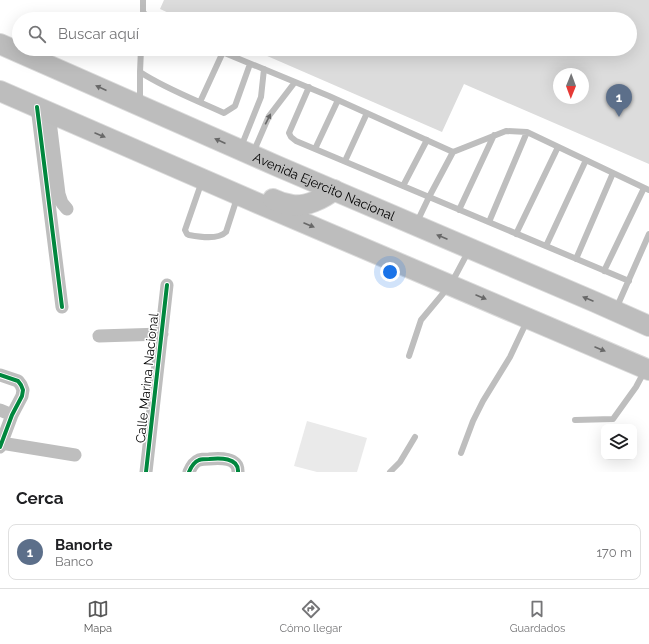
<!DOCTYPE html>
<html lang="es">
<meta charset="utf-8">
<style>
body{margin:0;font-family:Raleway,sans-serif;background:#f6f6f6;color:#202124}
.controls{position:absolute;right:12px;bottom:12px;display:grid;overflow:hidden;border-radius:8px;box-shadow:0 4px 16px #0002}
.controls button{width:36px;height:36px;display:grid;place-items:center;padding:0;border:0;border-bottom:1px solid #e0e0e0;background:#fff;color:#202124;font:20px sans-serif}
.compass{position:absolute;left:553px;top:68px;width:36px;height:36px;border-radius:50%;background:#fff;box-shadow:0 4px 16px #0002;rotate:181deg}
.you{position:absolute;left:390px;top:272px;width:14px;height:14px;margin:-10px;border:3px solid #fff;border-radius:50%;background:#1a73e8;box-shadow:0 0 0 6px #1a73e833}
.badge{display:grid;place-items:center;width:26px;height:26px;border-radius:50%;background:#595959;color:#fff;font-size:13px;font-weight:700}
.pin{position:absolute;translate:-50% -33px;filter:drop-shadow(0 1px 2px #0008)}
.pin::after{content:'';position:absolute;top:21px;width:14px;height:12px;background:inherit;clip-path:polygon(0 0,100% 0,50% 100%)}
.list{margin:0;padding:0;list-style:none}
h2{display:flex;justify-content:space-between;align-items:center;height:52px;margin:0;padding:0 16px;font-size:17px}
h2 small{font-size:13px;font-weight:400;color:#757577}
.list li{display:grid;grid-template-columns:26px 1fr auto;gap:12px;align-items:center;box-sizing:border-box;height:56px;margin:0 8px 8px;padding:0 8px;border:1px solid #e0e0e0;border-radius:8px}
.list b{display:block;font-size:15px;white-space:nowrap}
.list p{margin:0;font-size:13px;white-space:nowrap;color:#757577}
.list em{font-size:13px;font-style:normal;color:#757577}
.icon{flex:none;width:22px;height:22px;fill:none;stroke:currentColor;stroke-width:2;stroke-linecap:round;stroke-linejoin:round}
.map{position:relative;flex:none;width:649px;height:472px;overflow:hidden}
.search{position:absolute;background:#fff;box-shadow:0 4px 16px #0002;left:12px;right:12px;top:12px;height:44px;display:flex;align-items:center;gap:10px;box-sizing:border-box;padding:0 14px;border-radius:22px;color:#757577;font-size:15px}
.sheet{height:116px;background:#fff}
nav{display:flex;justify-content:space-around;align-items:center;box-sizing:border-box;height:56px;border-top:1px solid #e0e0e0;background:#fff;font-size:11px;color:#757577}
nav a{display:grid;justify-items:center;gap:2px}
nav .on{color:#595959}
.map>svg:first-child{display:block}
</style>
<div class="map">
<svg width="649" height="472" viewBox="0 0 649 472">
<rect width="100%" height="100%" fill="#fff"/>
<path fill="#eaeaea" d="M307,421l60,17 -10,34h-40l-23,-6z"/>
<path fill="#dcdcdc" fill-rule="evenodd" d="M164,0h485v164l-185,-80 -22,48 -191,-83h379v-30h-448l-22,-10zM559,74h24v24h-24z"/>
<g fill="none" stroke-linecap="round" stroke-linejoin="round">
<defs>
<g id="primary">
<path id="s1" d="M0,44l277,122 318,136 54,24"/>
<path d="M0,91l255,111 394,168"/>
<path d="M273,199c6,3 12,5 19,6 14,2 31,-6 42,-15"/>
</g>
</defs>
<use href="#primary" stroke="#dbdbdb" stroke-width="22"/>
<path stroke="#bebebe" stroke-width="6" d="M143,0v12l6,7
M141,49l-1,23c26,17 56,28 84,41l11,-7 15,-42
M215,49l114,47 124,56 53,-21 21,1 122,58
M309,87l-20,46 2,4 5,4 333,140
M200,102l23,-50
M140,103v-31
M241,147l20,-50 3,-28
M315,149l23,-49
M253,153l16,-37 26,-34
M345,161l22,-48
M202,181l-17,49 2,4 2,1c11,2 29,5 37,-3l11,-34
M403,186l24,-46
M459,210l35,-75
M417,222l12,-25 24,-45
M489,222l38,-90
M516,234l42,-87
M546,246l40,-86
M576,259l37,-86
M604,271l40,-83
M616,309l33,-75
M409,356l12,-36 30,-36 17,-32
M575,420l38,-1 23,-32 8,-15
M461,453l12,-32 10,-20 27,-44 17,-36
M390,472l10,-10 15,-25"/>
<path stroke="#bebebe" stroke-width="13" d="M37,107l25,200
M49,113l10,81 3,9 5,6
M99,336l63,-2
M0,375l18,6 3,4 2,5 -1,6 -10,19 -12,32
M0,410l12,5
M1,443l74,12
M146,472l21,-187
M189,472c2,-5 5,-10 10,-12 3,-1 7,-1 10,-1 10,-1 30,-2 29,13"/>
<use href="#primary" stroke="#bdbdbd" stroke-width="20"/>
<defs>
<path id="cycleway" d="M37,107l25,200
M0,375l18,6 3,4 2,5 -1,6 -10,19 -12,32
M146,472l21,-187
M189,472c2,-5 5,-10 10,-12 3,-1 7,-1 10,-1 10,-1 30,-2 29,13"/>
</defs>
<use href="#cycleway" stroke="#fff" stroke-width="6"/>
<use href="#cycleway" stroke="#00873e" stroke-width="4"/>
</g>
<defs><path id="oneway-solid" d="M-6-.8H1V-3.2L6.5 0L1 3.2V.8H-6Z"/></defs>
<g fill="#686868">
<use href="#oneway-solid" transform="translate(101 88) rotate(-156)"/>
<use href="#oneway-solid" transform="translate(268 119) rotate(-63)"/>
<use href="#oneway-solid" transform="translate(100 135) rotate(23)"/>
<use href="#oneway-solid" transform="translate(220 141) rotate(-156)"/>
<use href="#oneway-solid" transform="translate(309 225) rotate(23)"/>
<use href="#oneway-solid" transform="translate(442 237) rotate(-157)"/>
<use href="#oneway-solid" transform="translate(481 297) rotate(23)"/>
<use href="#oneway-solid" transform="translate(588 299) rotate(-157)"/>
<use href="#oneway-solid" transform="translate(600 349) rotate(23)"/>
</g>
<g text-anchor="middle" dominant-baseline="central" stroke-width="3" stroke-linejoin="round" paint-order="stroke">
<g font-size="13" fill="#000" stroke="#fff">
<text stroke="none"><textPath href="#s1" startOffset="354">Avenida Ejercito Nacional</textPath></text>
<text transform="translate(147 378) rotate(-84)">Calle Marina Nacional</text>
</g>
</g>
</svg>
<div class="controls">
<button><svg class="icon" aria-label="layers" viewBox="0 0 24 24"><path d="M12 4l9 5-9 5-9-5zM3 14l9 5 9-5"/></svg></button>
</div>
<svg class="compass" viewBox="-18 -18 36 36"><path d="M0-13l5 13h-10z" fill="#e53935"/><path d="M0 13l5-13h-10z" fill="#757577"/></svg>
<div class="you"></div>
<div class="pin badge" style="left:619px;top:117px;background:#5c6f8a">1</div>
<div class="search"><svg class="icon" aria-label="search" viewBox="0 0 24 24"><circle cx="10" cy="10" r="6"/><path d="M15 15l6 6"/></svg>Buscar aquí</div>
</div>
<section class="sheet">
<h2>Cerca<small></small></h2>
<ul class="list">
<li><span class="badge" style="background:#5c6f8a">1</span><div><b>Banorte</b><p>Banco</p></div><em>170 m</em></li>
</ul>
</section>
<nav>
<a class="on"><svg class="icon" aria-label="map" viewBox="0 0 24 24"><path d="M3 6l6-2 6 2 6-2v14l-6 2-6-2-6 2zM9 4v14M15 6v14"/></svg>Mapa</a>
<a><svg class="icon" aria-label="directions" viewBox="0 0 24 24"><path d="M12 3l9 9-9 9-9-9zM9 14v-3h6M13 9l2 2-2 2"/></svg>Cómo llegar</a>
<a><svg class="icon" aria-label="saved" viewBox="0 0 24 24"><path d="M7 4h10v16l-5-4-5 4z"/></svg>Guardados</a>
</nav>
